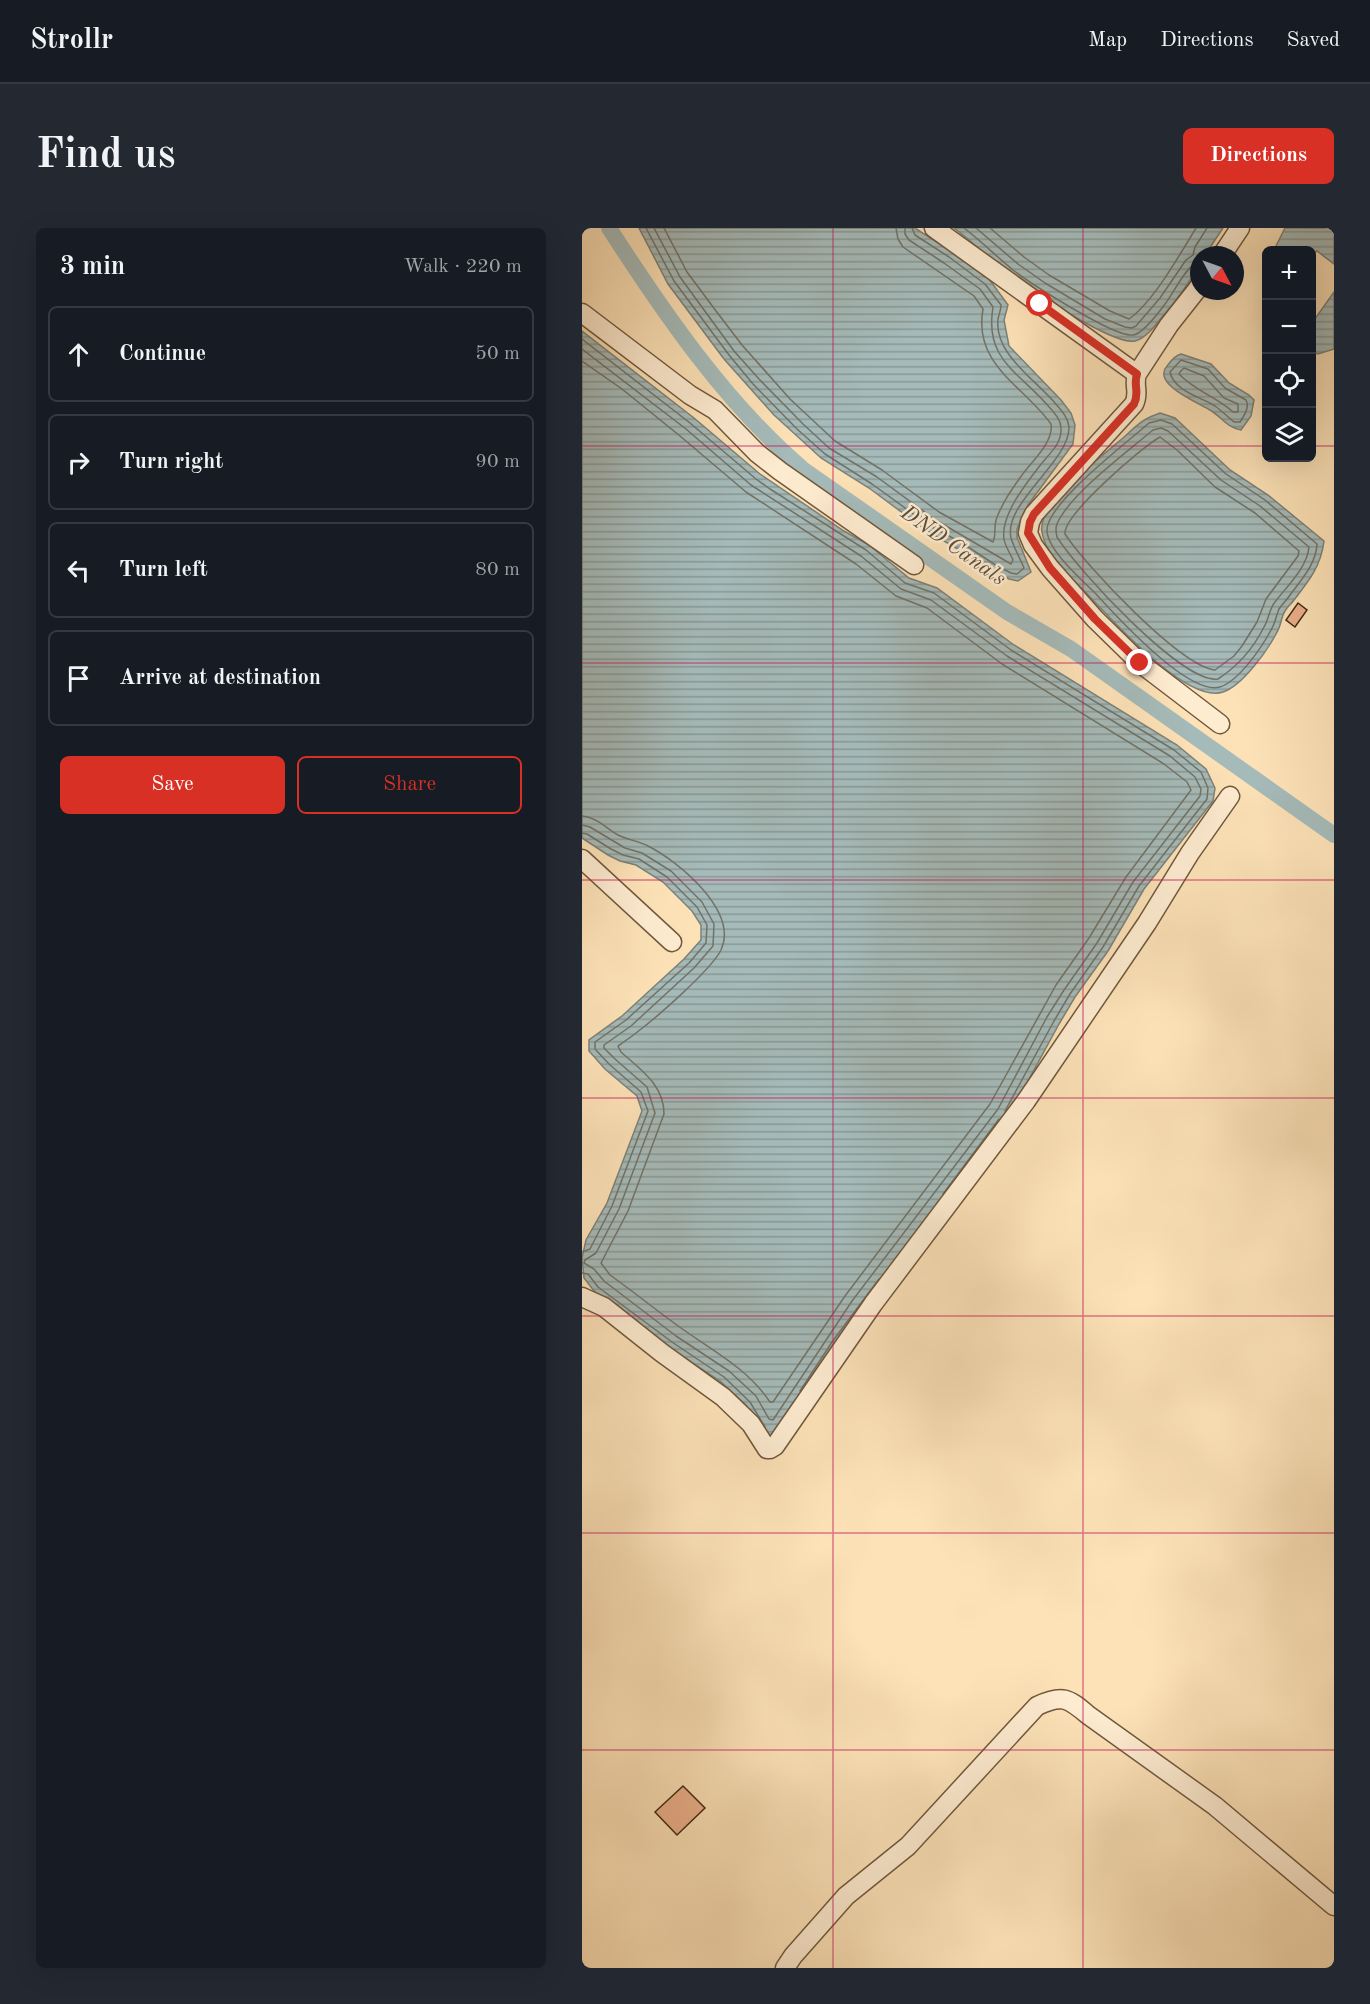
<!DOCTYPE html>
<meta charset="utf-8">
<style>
body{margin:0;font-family:"Old Standard TT",serif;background:#242831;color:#f1f3f6}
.controls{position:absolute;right:18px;top:18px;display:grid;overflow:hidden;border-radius:9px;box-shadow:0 6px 24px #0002}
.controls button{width:54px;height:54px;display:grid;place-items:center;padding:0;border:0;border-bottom:2px solid #363941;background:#171b24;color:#f1f3f6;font:30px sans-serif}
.compass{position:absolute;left:608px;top:18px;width:54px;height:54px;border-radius:50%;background:#171b24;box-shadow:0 6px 24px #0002;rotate:131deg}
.stop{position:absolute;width:18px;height:18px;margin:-14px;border:4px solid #d93025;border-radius:50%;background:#fff}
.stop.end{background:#d93025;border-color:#fff;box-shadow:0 2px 6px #0008}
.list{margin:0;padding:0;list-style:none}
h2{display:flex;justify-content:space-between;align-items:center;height:78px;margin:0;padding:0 24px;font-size:26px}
h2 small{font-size:20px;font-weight:400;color:#9ea1a6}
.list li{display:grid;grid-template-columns:39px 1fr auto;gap:18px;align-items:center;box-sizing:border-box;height:96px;margin:0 12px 12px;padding:0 12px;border:2px solid #363941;border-radius:9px}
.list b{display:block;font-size:22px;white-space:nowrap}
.list em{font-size:20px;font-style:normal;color:#9ea1a6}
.actions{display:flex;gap:12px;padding:18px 24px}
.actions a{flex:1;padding:14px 0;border:2px solid #d93025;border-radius:9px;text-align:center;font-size:21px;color:#d93025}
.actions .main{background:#d93025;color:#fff}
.icon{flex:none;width:33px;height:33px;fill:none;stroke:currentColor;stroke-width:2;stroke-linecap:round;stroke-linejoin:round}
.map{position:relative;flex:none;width:752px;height:1740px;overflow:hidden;border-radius:9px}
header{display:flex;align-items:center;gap:36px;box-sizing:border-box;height:84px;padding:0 30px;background:#171b24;border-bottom:2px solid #363941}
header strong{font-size:28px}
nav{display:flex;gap:33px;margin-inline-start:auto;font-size:21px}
.intro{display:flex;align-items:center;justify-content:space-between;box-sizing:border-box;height:144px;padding:0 36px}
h1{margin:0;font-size:42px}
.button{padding:15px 27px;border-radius:9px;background:#d93025;color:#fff;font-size:21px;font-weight:700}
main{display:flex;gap:36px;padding:0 36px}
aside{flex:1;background:#171b24;border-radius:9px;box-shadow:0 6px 24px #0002}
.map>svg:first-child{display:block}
</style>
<header>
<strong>Strollr</strong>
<nav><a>Map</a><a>Directions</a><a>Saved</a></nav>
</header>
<div class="intro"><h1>Find us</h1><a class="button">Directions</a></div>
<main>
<aside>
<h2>3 min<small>Walk · 220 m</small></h2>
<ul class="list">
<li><svg class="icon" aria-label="ahead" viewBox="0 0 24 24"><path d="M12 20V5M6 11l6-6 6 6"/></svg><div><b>Continue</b></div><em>50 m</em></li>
<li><svg class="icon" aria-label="right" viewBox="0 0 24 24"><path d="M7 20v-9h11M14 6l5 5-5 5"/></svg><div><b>Turn right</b></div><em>90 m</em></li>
<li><svg class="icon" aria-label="left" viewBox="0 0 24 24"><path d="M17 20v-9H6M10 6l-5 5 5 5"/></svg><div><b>Turn left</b></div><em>80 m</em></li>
<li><svg class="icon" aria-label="arrive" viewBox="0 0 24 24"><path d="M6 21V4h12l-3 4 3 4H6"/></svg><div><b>Arrive at destination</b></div></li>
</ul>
<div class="actions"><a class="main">Save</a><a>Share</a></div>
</aside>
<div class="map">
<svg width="752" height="1740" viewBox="0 0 752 1740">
<defs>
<pattern id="water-rules" width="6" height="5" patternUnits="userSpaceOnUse" patternTransform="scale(1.5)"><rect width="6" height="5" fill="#a5bbba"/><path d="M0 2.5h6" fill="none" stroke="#889896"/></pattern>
</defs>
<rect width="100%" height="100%" fill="#fde2b8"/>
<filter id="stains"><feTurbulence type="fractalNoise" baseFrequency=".00333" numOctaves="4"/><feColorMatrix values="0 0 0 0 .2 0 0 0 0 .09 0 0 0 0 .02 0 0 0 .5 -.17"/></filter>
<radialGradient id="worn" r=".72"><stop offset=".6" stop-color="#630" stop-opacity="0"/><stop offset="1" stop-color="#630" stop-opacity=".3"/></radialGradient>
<path fill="url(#water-rules)" stroke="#7d8177" stroke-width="1.5" d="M57,0h276l37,24 37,27 19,26 -4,15 5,26 52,54 10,13 4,12 -2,19 -45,61 -11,24v8l14,35 -13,9 -9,-2 -82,-48 -58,-43 -48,-30 -47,-43 -50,-56 -56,-75z
M372,0h269l-18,27h-6c0,3 1,6 0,9 -3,10 -24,38 -31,46 -9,10 -20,28 -33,31 -20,5 -106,-51 -124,-66 -20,-14 -37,-32 -57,-47z
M703,0h49v36l-17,-13 -5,3v-4h-38z
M752,64v57l-16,5 -6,-3v-28z
M0,103l112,87 66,56 84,57 25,14 40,33 28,10 77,57 163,100 29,24 9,19 -2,13 -69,88 -36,62 -33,46 -16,27 -50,92 -237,327 -26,-38 -26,-24 -52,-34 -74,-56 -10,-13 -2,-20 4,-18 21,-37 35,-92 -5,-15 -32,-27 -16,-18v-11l33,-24 62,-57 17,-19v-15l-9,-14 -29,-29 -27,-17 -16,-4 -12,-6 -26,-17z
M599,126l30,10 18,19 20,12 5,5 -3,16 -10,14c-15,-3 -18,-12 -31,-20 -11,-7 -59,-26 -43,-44 4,-5 7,-10 14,-12z
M578,185l15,5 55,52 38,25 56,46c-3,25 -15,40 -30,59 -3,4 -7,7 -9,11 -4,6 -4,15 -8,21 -9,18 -35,54 -54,60 -36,12 -110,-71 -133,-95 -16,-17 -45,-41 -48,-65 -2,-9 5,-21 11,-29 20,-24 46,-45 70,-65 8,-7 16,-16 25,-20 3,-2 8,-3 12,-5z"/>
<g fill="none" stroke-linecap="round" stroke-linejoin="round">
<path stroke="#737266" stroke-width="1.5" d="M64,0l28,53 55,74 24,29 44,45 28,25 47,30 58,42 32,17 35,23 14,7 6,1 7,-6c-4,-10 -10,-20 -13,-30 -8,-35 59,-77 58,-111 -1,-10 -8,-17 -14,-24 -20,-24 -61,-49 -57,-84 1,-5 3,-9 3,-14l-16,-21 -36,-27 -34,-22 -3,-7
M72,0l26,49 54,74 25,28 44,45 26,24 48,29 57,42 77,45 2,-4c-3,-7 -8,-14 -9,-21 -4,-24 24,-58 38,-76 9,-11 20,-20 19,-35 0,-8 -6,-14 -11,-20 -30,-36 -66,-47 -57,-101l-13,-18 -36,-26 -35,-23 -4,-6v-6
M82,0l23,44 29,39 26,34 48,54 45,42 47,29 57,42 54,30c3,-6 1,-14 3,-22 6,-17 16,-31 26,-45 10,-14 32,-33 29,-51 -28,-39 -78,-59 -68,-115l-9,-13 -71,-49 -5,-8 -2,-11
M382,0c17,13 32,28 49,42 17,13 102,68 120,65 10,-1 26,-23 32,-31 8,-10 23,-41 34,-42
M394,0l42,36 27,19 60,36 20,8 7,1 4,-2 24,-28 26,-38 7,-5 2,-8 12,-19
M408,0l34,29 25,18 61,36 19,8c25,-18 51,-65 67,-91
M0,111l108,84 66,56 14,10 96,61 39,33 29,10 77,57 163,100 27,22 7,16 -1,11 -68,87 -36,61 -33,47 -16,27 -49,90
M0,121l104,80 65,56 110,71 40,33 30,11 76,56 163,100 25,21 6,12 -1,7 -67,86 -36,61 -33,47 -17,27 -49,92 -146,192 -79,119 -4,-1 -13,-23 -27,-25 -53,-35 -72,-55 -10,-12 -10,-6 1,-3 11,-7 23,-44 36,-96 -8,-26 -32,-28 -11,-11v-3l27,-19 63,-58 19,-22 1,-22 -12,-22 -31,-31 -29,-18 -17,-5 -35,-21 -8,-2
M599,132l27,9 17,19 21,12c4,7 -2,16 -6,22h-6c-6,-5 -12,-11 -19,-16 -14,-9 -41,-15 -45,-34z
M0,133l40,28 58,47 66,56 110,72 40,32 31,12 75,56 162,100 23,18 4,8 -65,87 -37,61 -33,47 -66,119 -145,192 -72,106h-3c-23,-34 -57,-51 -89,-74 -24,-17 -47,-36 -71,-53l-9,-12 27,-52 36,-97c0,-29 -23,-44 -43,-62l-3,-6c5,-4 12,-8 18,-13 20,-15 75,-63 85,-83 18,-39 -43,-89 -73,-104 -9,-5 -20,-6 -30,-11 -12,-7 -22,-18 -36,-19
M602,140l20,8 20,22 14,6v8h-5c-17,-16 -37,-20 -54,-38l1,-2z
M579,192l11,4 54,50 39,26 52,44c-1,20 -15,35 -27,51 -3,5 -8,9 -11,14 -3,7 -4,15 -8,21 -9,17 -32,51 -51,57 -31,9 -104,-71 -124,-93 -14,-14 -49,-44 -49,-64 0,-27 81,-88 102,-107z
M579,200l7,3 53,49 39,26 49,41c-2,21 -22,39 -34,55 -6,7 -6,17 -11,25 -11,22 -26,39 -46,52 -36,5 -141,-110 -161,-142 -1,-5 -2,-8 0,-13 12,-29 71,-73 96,-94z
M578,209l17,13 38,37 40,26 44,38 -1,5 -32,43 -9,23 -15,24 -8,10 -19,14c-35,-4 -130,-105 -150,-136 -2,-19 77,-87 95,-97z
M0,605l5,1 24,15 12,6 16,4 28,18 30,30 10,18 -1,18 -17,20 -63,57 -31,22v7l14,15 32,28 7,19 -36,95 -22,43 -8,3
M361,966l56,-75
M0,1045l6,1 10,13 74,55 52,35 26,25 15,25
M218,1163l32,-49 47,-63"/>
<path stroke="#a5bbba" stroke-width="16" d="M27,0c55,85 117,176 195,242l203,142 64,37 263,186"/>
</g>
<path fill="#ecb18d" stroke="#412a12" stroke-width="1.5" d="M716,375l9,7 -12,17 -9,-7z
M101,1558l22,22 -28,27 -22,-23z"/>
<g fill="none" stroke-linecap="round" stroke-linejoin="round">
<defs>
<path id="street" d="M352,0l203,146
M640,27l18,-27
M617,59l-30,38 -32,49c-4,12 3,18 -3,30l-100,110 -4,8 -2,11 5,12 17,23 45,51 45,44 80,61
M0,85l108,82 25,15 42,43 23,18 134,94
M0,631l90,83
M0,1069l22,10 58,46 61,44 28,27 16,25h3l5,-3 98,-142 153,-203 121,-178 43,-70 40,-57
M203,1740l8,-12 53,-60 62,-50 129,-140c25,-12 31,-8 51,9l127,91 119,100"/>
</defs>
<use href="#street" stroke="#70583c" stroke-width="21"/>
<use href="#street" stroke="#feecd1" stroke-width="18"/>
</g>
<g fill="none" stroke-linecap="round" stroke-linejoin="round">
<path stroke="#d93025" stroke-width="8" d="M458,76l97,70c-4,12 3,18 -3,30l-100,110 -4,8 -2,11 22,35 45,51 45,44"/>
</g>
<path fill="none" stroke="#c2185b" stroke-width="1.5" stroke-opacity="0.55" d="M251,0v1740M501,0v1740M0,218h684M730,218h22M0,435h752M0,652h752M0,870h752M0,1088h752M0,1305h752M0,1522h752"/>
<g text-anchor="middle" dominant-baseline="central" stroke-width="5" stroke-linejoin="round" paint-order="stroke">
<g font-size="22" font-style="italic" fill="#5a4e3c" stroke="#feecd1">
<text transform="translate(371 318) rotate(35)">DND Canals</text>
</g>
</g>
<rect width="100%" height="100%" filter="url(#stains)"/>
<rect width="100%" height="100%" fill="url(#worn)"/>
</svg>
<div class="controls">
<button>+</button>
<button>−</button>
<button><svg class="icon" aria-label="locate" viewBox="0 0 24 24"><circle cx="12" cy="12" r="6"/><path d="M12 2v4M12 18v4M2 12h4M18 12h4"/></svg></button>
<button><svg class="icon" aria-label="layers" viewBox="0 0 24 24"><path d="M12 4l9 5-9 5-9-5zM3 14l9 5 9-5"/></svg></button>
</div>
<svg class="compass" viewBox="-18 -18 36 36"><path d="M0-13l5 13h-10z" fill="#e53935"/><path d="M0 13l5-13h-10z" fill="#9ea1a6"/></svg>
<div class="stop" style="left:458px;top:76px"></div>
<div class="stop end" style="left:558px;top:435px"></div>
</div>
</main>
